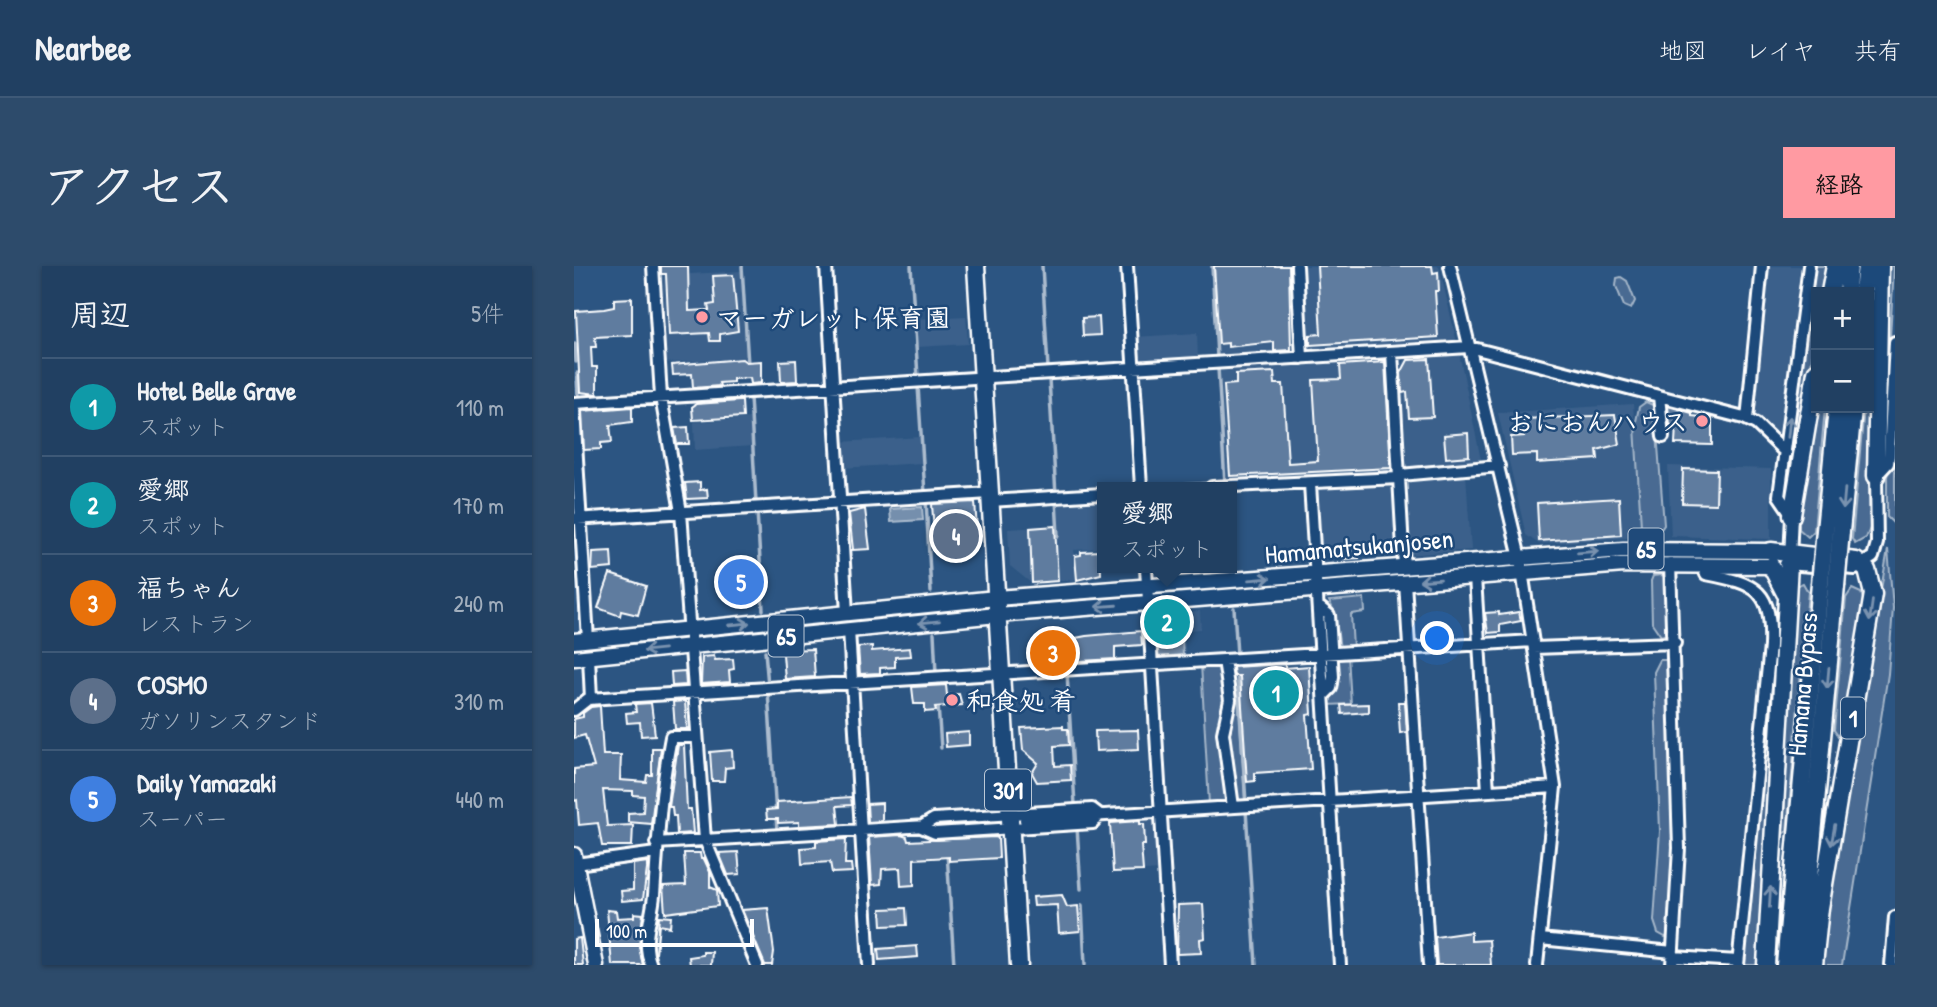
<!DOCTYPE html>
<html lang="ja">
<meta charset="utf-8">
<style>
body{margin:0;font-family:"Patrick Hand","Klee One",sans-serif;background:#2d4b6b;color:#f1f3f6}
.controls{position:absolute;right:21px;top:21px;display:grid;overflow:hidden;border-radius:0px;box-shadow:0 2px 5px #0004}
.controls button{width:63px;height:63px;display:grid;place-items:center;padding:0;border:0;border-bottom:2px solid #3e5977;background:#214062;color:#f1f3f6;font:35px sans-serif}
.scale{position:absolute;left:21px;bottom:18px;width:159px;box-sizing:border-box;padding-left:7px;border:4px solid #fff;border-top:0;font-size:19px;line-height:24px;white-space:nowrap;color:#fff;-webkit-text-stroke:5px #1f4a7a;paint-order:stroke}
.you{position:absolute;left:864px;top:373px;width:24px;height:24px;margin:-18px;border:5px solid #fff;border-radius:50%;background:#1a73e8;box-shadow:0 0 0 10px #1a73e833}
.badge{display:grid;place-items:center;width:46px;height:46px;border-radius:50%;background:#ff9aa2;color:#fff;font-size:23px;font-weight:700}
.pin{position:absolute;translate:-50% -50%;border:4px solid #fff;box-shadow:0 2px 7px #0006}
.popup{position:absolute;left:523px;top:216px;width:140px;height:91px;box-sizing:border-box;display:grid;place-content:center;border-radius:0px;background:#214062;filter:drop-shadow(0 2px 5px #0005);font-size:23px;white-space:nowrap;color:#a2afbe}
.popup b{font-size:26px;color:#f1f3f6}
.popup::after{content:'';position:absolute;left:50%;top:100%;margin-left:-14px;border:14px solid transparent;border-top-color:#214062}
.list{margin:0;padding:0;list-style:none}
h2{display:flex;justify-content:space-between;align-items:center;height:91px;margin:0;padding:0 28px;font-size:30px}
h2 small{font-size:23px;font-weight:400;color:#a2afbe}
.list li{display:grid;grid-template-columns:46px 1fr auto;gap:21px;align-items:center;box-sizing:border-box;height:98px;padding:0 28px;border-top:2px solid #3e5977}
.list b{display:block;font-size:26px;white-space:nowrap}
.list p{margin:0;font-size:23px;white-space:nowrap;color:#a2afbe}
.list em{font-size:23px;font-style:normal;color:#a2afbe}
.map{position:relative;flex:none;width:1321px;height:699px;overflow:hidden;border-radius:0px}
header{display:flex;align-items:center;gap:42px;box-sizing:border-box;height:98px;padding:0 35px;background:#214062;border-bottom:2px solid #3e5977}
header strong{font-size:33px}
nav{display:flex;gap:38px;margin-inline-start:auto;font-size:24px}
.intro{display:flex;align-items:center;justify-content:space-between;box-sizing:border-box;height:168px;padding:0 42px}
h1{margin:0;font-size:49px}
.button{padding:18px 32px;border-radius:0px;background:#ff9aa2;color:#111;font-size:24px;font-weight:700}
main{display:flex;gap:42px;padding:0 42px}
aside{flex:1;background:#214062;border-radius:0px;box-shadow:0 2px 5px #0004}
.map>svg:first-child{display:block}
</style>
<header>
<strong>Nearbee</strong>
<nav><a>地図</a><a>レイヤ</a><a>共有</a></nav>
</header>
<div class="intro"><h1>アクセス</h1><a class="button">経路</a></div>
<main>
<aside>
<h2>周辺<small>5件</small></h2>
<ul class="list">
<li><span class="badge" style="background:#0f9aa8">1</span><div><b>Hotel Belle Grave</b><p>スポット</p></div><em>110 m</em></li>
<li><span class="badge" style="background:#0f9aa8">2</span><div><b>愛郷</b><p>スポット</p></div><em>170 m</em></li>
<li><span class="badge" style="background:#e8710a">3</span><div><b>福ちゃん</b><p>レストラン</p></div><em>240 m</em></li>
<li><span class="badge" style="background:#5c6f8a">4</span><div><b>COSMO</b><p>ガソリンスタンド</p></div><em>310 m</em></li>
<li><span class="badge" style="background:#3f7fe0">5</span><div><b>Daily Yamazaki</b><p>スーパー</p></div><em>440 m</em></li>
</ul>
</aside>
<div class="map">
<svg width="1321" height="699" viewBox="0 0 1321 699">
<rect width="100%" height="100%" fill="#2c5582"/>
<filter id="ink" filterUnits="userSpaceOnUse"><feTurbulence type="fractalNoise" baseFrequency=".0143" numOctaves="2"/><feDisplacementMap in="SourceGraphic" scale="14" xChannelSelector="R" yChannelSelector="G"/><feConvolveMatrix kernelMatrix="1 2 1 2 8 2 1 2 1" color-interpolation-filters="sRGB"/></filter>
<g filter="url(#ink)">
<path fill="#3b618b" d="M638,0h82l5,87 -81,5z
M726,0h139l18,77 -149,10z
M1191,0h41l-24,176 -31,-29z
M167,5l6,87 -83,5 -6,-87z
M392,50l2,28 -51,3 -2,-28z
M623,67l1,26 -62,4 -1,-26z
M885,87l23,112 -76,4 -8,-99 9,-14z
M813,91l5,113 -166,10 -7,-112z
M1059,138l9,133 -103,7 -13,-9 -28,-122z
M176,152l2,28 -57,4 -1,-28z
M347,171l1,26 -81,5 -1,-26z
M1094,200l103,3v70l-100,-3z
M892,208l5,76 -64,5 -5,-77z
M819,219l7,70 -18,2 -1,-15 -64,4 -1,-56z
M524,231l4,51 -28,2 2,30 -45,3 -21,-17 -2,-37 49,-3 2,11 -2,-38z
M626,345l1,18 -17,1 2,29 -29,2 -4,-33 30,-2v-14z
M584,550l3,54 -49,3 -3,-54z"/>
<path fill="#486b92" stroke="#a4b5c8" stroke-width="2" d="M1238,0h16l-4,26h-8v45l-28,149 16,-166z
M1312,0h8l-10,179z
M1047,11l6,4 8,20 -4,8 -7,-3 -8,-20 1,-8z
M1295,99l1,163 -4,10 -11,6 -3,-5 12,-131h5z
M1072,136l9,4 9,119 -7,10h-8l-8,-9 -6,-100 4,-19z
M1242,142h9l-11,123 -6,6 -9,-8 -1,-13z
M1321,165v91l-2,1 -6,-6v-40z
M1314,283l5,59 -5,66 -46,291h-22l6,-56z
M1088,309l5,3 3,55 -9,3 -9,-13 -1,-42 2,-5z
M1229,317l5,9 -21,239 -4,3 12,-248z
M1278,323l9,4 4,12 -23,130 -4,1 -4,-6 12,-132z
M790,332l1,14 -14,2 2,34 -13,1 -5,-36 -6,-12z
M774,389l3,49 -24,1 12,-21 -1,-26z
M1086,394h6l4,5 5,183 -6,88 -4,1 -7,-4 -4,-12 6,-90 -6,-159z
M662,396l9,140 -36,2 -8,-140z
M1201,397l-15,302h-18l31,-301z"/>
<path fill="#748fad" stroke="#acbcce" stroke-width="2" d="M348,241l1,13 -32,2 -1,-13z
M607,360l2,29 -27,2 -2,-29z"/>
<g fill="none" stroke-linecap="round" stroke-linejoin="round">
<path stroke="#acbcce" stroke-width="3.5" d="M168,0l6,99
M337,0l7,111
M468,0l6,102
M638,0l5,91
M1,78l1,18
M644,102l7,116
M3,107l1,24
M475,113l7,116
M1008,116l8,2
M1022,119l39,11
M344,120l7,108
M176,131l6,106
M1067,131l15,5
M1088,138l23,6
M1152,154l16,4
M741,211l73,-5
M571,221l67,-4
M352,234l5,92
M482,234l2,36
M183,245l6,99
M1177,327l10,14
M660,342l3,47
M360,367l2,41
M491,369l1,12
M191,385l3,34
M663,397l9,140
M493,407l8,132
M194,425l9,140
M364,439l3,43
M1175,539l8,-76
M672,544l10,155
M503,561l4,62
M373,586l7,113
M508,639l3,60"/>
</g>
<path fill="#5e7c9f" stroke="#fff" stroke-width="2" d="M87,0h27l1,45 20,-1 -1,-5 7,-1 -2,-28 20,-1 5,56 -18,3v7h-10l-1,-8 -40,2 -3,-61h-5z
M640,0h75l2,84 -17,1v-9l-46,5v-4l-9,1z
M743,0h115l1,7 5,-1 1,19h-4l3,46 -128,8v-10l11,-1z
M58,32v37l-37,2 1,10h-5l1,20h5v27l-17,-2 -4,-81 28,-2 10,-2v-8z
M525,51l1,18 -17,1 -1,-18z
M168,93l4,3 15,-1v22l-10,1 -1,-6 -17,1v3l-14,1 1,3 -27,2 -1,-14 -19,1 -1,-10z
M855,93l4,58 -24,1 -2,-26 -5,1 -1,-20 7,-13z
M222,94l1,21 -16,1 -1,-21z
M811,96l6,106 -161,8 -6,-91 12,-1v-10l38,-2 1,12h8l5,79 30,-2 -5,-81 28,-1 -1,-14z
M165,135h3l1,16 -50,3 -1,-13 4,-3z
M1094,140l24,7v3l20,2v27l-37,-1 1,-19h-6z
M58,141v15l-22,3 2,17 -11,1v6l-17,1 -2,-39z
M1041,149l5,29 -23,6 1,9 -61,4v-9l-25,1 -1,-18 13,-1 -1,-17z
M114,161l1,17h-12l-3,-16z
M894,167l1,23 -23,2 -2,-23z
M1109,203l34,1 -1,34 -34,-1z
M126,216v8l7,-1 1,9 -21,1 -2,-16z
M1045,232l2,37 -82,6 -2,-38z
M401,236l3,41 -43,3 -3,-42z
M291,243l5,40 -17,1 -4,-37z
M481,260l3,55 -26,2 -2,-55z
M785,279v13l-15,1 -1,-13z
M37,285l1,17 -20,2 1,-18z
M526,285l1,23 -24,6 -2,-24 6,-1v-3z
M181,306l1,18 -29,2 -1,-18z
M36,308l36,12 -8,29 -17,-4 -1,5 -22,-8z
M925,346v3l20,-3 2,9 -21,4v7l-12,1 -3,-20z
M567,365l1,14 -27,2v12l-69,4 -1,-18 24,-2 2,-4 15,-3z
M298,380v5l38,-3 1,8 -16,1v10l-15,1v5l-20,1 -2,-27z
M239,383l2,28 -30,2 -2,-25 3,-4z
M140,390l1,4 18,-1 1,10 -5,1 1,12 -29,2 1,-27z
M711,398v4l24,-2 3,48 -5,1 4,54 -56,4v8l-8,1 -7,-106h-6l-1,-9z
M111,405l1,14 -14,1 -1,-14z
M372,419l1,10 12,-1 3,11 -27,2 1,4 -11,1v-8h-11l-2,-17z
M111,435l2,28h-12l-2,-27z
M824,436h7l2,30 -7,1z
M77,437l4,32 -14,1 -1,-14 -13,1 -1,-10 10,-1 -1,-8z
M795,438v8l-27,2 -1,-9z
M26,440l3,49h18l-1,25 26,2 1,-7h5v-27h9l-10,76 -23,-2v-9l15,-1 1,-16 -11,-1v-4l-30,-1 4,36 26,-1 -1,21h-30l-4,-23 -19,2 -2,-25 -3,1v-32l20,-2 -9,-32 -11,3v-19l9,-2v-4l8,-6z
M489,460v3h5l1,16 -15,1 1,20 15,-1 1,15 -34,2 -5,-9 6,-10 -15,-13 -2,-22z
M564,464l1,19 -43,2 -1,-20z
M395,466v13l-23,2 -1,-13z
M104,479h6l3,64h4l2,24 -16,1 -1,-18h-3l-1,-9h-3z
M158,484l1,17 -8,1 -1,13h-12l-2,-29z
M277,531l1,8 -15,1 2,18 -40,2v-4l-21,1v-4h-11l-1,-9 11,-1v-7z
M308,537v18l-14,1 -1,-18z
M566,555v3h4l1,21h-4l2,26 -30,1 -3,-49z
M327,569l6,2 1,4 87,-4 3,1 1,20 -50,3v-4l-35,2v26l-13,1 -1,-18 -18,1 -1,15 -9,1 -3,-48z
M272,573l-1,25h6l1,8 -20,1 -2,-11 -28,2 -1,-16 15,-1v-6z
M164,586l2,22 -12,1 -9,-22z
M110,587h16l1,6h3l6,13v15l7,3 1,16 -53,7 -2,-27 23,-1z
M74,596l-5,37 -21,2 -1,-10 12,-1v-26z
M488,629l5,12 11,-1 2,25 -21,2 -2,-28 -23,1 -1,-9z
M629,638l2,34 -5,1 1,14 -24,1 1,-49z
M194,642l6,44 -2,13h-7l-23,-55z
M332,642l1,17 -25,1 -1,-17z
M33,644l9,1 1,7 17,-1v-4l9,1 -4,33 4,18h-31z
M85,650l12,1 -1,10 -11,-2 -3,29z
M897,666v9l18,-1 2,25h-54l-2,-28z
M6,672l3,27h-9v-26z
M343,680l1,11 -39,3 -1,-11z
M129,686h9l-1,13h-21l-1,-8 14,-2z"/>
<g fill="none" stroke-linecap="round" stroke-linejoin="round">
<path stroke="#4c6e95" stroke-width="10" stroke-dasharray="10 5" stroke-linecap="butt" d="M421,556l30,-2"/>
<defs>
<path id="minor" d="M79,0l8,131 20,115 24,328 52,125
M252,0l21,347
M553,0l14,221
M723,0l5,92
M876,0l70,292 35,229 -18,178
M818,86l12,215
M1085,130l4,41
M0,137l895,-56 275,71 12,6 30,29
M0,143l14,231
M1173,153l15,-153
M826,209l99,-9
M736,218l30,481
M638,221l187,-9
M416,235l112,-7
M0,253l416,-26
M1216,292l2,-43 -13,-19 30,-230
M1096,297l9,285 -7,117
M1128,298l4,10c52,10 66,16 64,72l-32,319
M1211,298l70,5 18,-12 4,-14 -1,-67 12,-13 1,-7 6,-114
M572,302l24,397
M901,311l13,214
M831,316l24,383
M744,340l11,9 4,62 -2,11 -7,7
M275,364l20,335
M960,382l141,-5
M15,391l2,42
M650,394l6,40 -7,33 10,74
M0,444l14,-11 945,-58
M518,543l8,6 -7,8 -158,10 -14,-6 13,-8z
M451,554l530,-33
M82,577l270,-17
M2,598l80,-11
M966,673l133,13
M1099,691l65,4
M77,699c-10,-25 1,-45 3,-70 4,-55 6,-102 17,-158h26
M1317,699l4,-48"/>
<path id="major" d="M0,375l422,-43 627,-48 148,1
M0,392l423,-43 627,-50 147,1
M0,589l22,110"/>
<path id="highway" d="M402,0l43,699
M1256,26l5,-26
M1273,26l2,-26
M1289,26l3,-26
M1302,210l4,-210
M1218,249l24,-143
M1250,275l13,-133
M1266,276l13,-134
M1197,285l85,10 11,9 6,24 -53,314 -6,57
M1197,300l14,27
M1192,699l23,-401
M1211,699l35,-381
M1227,699l35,-379"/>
</defs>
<use href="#minor" stroke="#fff" stroke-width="16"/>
<use href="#major" stroke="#fff" stroke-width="19"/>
<use href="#highway" stroke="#fff" stroke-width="21"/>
<use href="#minor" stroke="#1f4a7a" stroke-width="10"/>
<use href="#major" stroke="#1f4a7a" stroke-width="14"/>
<use href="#highway" stroke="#1f4a7a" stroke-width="16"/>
<defs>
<path id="highway-bridge" d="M1246,318l4,-43
M1262,320l4,-44"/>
</defs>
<use href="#highway-bridge" stroke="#fff" stroke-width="21" stroke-linecap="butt"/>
<use href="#highway-bridge" stroke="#1f4a7a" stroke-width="16"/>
</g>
<defs><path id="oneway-shaft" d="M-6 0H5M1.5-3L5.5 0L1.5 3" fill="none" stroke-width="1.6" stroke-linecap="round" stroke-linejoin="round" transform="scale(1.75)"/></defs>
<g stroke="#7992af">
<use href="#oneway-shaft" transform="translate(1215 161) rotate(-84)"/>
<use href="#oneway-shaft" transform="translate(1270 233) rotate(95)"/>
<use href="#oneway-shaft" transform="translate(1014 286) rotate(-5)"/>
<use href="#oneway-shaft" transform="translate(686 313) rotate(-5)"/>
<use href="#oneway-shaft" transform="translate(856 314) rotate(175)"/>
<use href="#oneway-shaft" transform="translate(532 340) rotate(176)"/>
<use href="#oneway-shaft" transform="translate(1297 345) rotate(98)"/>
<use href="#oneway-shaft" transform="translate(355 356) rotate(174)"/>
<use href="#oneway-shaft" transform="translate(165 358) rotate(-6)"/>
<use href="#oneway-shaft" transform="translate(80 384) rotate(174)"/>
<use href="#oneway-shaft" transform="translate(1254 412) rotate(95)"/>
<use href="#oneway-shaft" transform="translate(1259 569) rotate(100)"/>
<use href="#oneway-shaft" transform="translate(1196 631) rotate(-87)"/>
</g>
</g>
<g fill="#ff9aa2" stroke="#1f4a7a" stroke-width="2.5">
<circle cx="128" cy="51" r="7"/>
<circle cx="1128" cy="155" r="7"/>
<circle cx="378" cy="434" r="7"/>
</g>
<g text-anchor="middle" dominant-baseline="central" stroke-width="5" stroke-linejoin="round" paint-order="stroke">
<g fill="#1f4a7a" stroke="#bcc9d7" stroke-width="2">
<rect x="1054.5" y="262.5" width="35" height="41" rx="5"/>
<rect x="194.5" y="349.5" width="35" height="41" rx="5"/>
<rect x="1267" y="431.5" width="24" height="41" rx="5"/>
<rect x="411" y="503.5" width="46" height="41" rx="5"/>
</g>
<g font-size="24" font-weight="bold" fill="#fff">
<text x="1072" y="283">65</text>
<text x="212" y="370">65</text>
<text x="1279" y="452">1</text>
<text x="434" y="524">301</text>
</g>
<g font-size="26" font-weight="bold" fill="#fff" stroke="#1f4a7a" text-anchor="start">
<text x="142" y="51">マーガレット保育園</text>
<text x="1114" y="155" text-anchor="end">おにおんハウス</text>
<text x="392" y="434">和食処 肴</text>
</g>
<g font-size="26" fill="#fff" stroke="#1f4a7a">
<text transform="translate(785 280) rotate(-5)">Hamamatsukanjosen</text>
<text transform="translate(1228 418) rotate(-85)">Hamana Bypass</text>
</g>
</g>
</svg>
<div class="controls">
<button>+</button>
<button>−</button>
</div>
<div class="scale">100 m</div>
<div class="you"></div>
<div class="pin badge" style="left:702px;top:427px;background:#0f9aa8">1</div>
<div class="pin badge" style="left:593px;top:356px;background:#0f9aa8">2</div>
<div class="popup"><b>愛郷</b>スポット</div>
<div class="pin badge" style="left:479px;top:387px;background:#e8710a">3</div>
<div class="pin badge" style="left:382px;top:270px;background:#5c6f8a">4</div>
<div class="pin badge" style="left:167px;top:316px;background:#3f7fe0">5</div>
</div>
</main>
